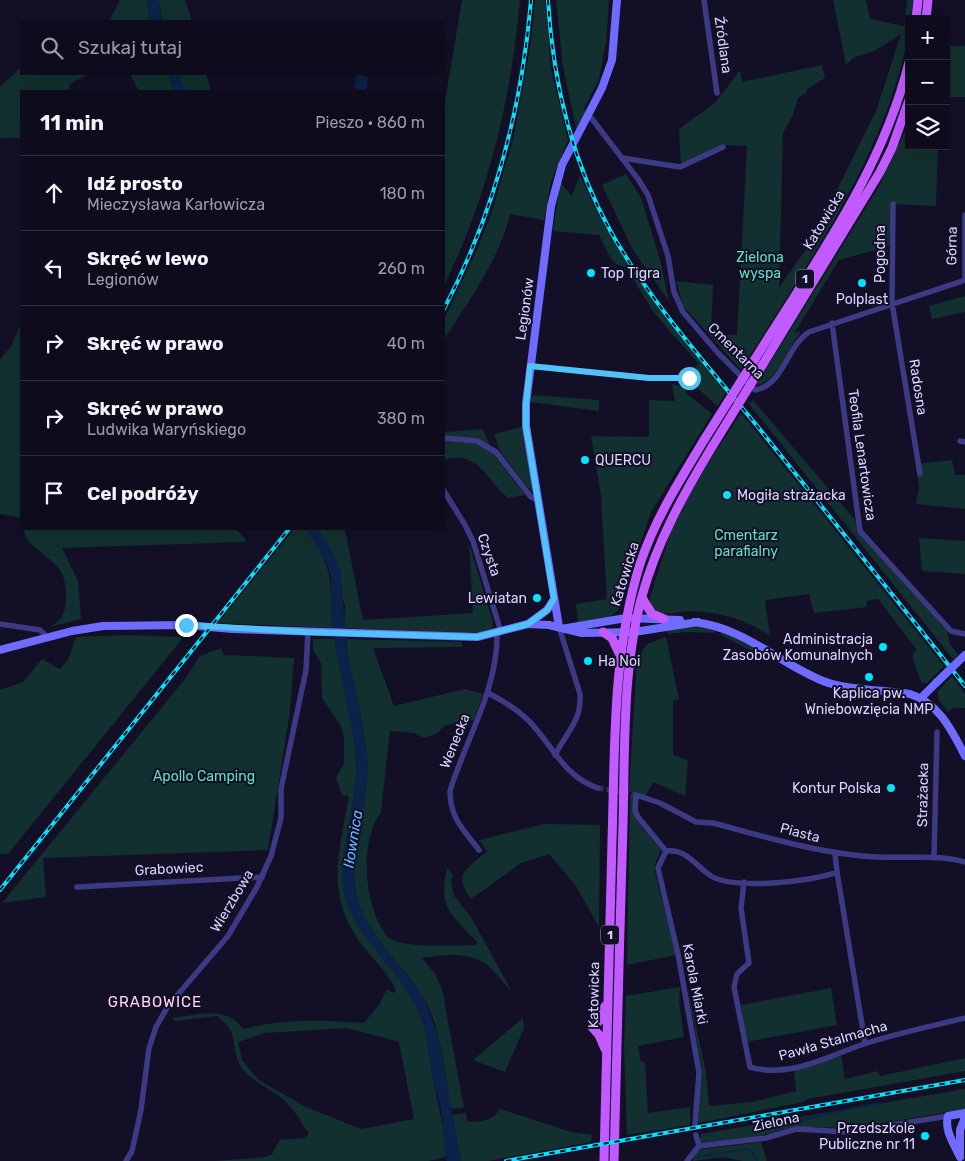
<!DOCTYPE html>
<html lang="pl">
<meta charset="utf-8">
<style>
body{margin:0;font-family:Rubik,sans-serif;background:#1c1929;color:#f1f3f6}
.controls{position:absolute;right:15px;top:15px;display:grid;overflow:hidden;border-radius:0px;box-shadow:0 5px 20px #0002}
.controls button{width:45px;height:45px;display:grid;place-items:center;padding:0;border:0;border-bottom:1px solid #2e2b3b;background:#0e0b1c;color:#f1f3f6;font:25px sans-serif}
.stop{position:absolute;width:15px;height:15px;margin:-11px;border:4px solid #4fc3f7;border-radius:50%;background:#fff}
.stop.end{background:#4fc3f7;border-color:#fff;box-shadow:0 1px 5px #0008}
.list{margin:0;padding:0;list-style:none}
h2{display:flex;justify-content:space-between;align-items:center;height:65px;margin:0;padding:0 20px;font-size:21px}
h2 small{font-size:16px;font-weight:400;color:#9b9ba3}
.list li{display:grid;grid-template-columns:32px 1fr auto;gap:15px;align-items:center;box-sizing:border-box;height:75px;padding:0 20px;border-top:1px solid #2e2b3b}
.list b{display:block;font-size:19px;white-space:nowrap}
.list p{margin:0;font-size:16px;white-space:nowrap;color:#9b9ba3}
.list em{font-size:16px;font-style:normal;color:#9b9ba3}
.icon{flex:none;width:28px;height:28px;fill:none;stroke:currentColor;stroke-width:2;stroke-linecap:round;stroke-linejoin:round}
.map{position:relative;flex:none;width:965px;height:1161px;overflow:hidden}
.search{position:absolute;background:#0e0b1c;box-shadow:0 5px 20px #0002;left:20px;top:20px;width:425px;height:55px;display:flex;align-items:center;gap:12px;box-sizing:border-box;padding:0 18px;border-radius:0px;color:#9b9ba3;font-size:19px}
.panel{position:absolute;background:#0e0b1c;box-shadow:0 5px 20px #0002;left:20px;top:90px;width:425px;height:440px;border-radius:0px}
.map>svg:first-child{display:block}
</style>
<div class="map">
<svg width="965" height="1161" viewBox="0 0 965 1161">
<rect width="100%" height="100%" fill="#130f26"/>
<path fill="#12302f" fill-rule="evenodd" d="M120,0h27l3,21h-41z
M158,0h27l7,21h-29z
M462,0h58c-9,100 -32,196 -76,286v-179z
M535,0h10l6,69 17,71 -17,41 -7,39 -34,-6c-9,42 -43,90 -66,126v-21l32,-67 15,-37 22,-75 18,-98z
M556,0h53l-3,42 -7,38 -15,28 2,5 -10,15 -13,-61z
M833,0h33l4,19 34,7 3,-26h6c-12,136 -101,255 -172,370l-58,-64 -7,-25 37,4 -2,49 26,1 10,-189 -23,-1 -43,19 -2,-35 37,-27 24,-32 2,12 80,-17 3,13 -18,11 -1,4 -8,5 -5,17 -10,18 -4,155 32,-46 65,-131 25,-77 -25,16 -23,8 -7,7z
M946,46h19v51h-19z
M21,67v7h68l-19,10 -2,7h-47v47h-21v-51z
M130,74h38l7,17h-36z
M178,74h28l5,17 -27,-1z
M909,123v23h29l-2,60 -45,-2 -2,42 -50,14 -44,72 5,-1v3c-14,14 -21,48 -44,51l122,-197z
M626,174l15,24 19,61 9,42 -36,-51 -31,-65z
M580,175c35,83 89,149 146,218l-9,14c-8,-12 -22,-15 -25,-31l-5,-2 12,-10 -44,-50 -29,-46 -10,-4 -5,-5 -12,-24 -46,-4 7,-49 12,14z
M965,296v16l-33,7 -3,-13z
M21,323v195l-21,-4v-155l11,-13z
M672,384l12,3 3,7 25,20 -61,98 -33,98 -8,7 -32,6 -2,-19 31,-5 -6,-103 -10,-60 58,1v-37l26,1z
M532,395l67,5v11l-68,-9z
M745,399l5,4 3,-3 102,120 2,9 90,102 3,13 8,11 -5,4z
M741,413l203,253 -17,17h-5l-9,-23v-7l4,-3 -39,-51 -11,2v6l-53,6 -5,-19 -44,6 5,36c-24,-17 -50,-24 -80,-25 -10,0 -25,6 -34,0 -6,-3 -6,-8 -6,-13l21,-68 24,-46z
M523,427l10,63 -6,-3 -27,-36 -6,-17z
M483,429l10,24 32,42 -17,3c-22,-18 -29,-49 -64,-38v-28z
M952,460l3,15h10v34l-49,-5 3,-16 -3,-24z
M24,529h212l9,9 1,4 -184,6 16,33 3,38 -31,8c10,-5 15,-13 16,-25 0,-10 0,-21 -5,-30 -7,-15 -37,-25 -37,-43z
M294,529h12l3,3c25,38 22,52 23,96l-114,-5z
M318,529h27l18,91 110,-7 -4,-70 24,79 -1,7 -10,3 -22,1 -116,-5 1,-22z
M919,538l46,3v33l-43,-3z
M696,626l19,4v3l-27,-1 -20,2 -1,-5z
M721,632l15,6 31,17 2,5 -48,-25z
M129,635l50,2 3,2 -174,215h-8v-164l23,-8 19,-23 18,10 8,-9 8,-23z
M666,637l13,62 -6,1v55l15,5 -3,36 -32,-14 -7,14 -17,-5 8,-132 10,-15z
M313,639h21l20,96 3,39 -15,95c-3,55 56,95 77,142 9,21 10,45 14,67 5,27 12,52 13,79l-18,4h-214l51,-4 7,-3 8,-14 24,-2 5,-4c-7,-11 -14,-23 -23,-32 -13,-13 -39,-21 -47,-39 -10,-24 2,-27 -22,-47l-43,5 -1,-3c26,-3 53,-13 70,11 41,-11 80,-9 121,-6l15,-18 8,-16 7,4 2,-2c-3,-12 -25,-35 -34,-46 -38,-52 -23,-91 -13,-149l-7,-1 -6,-17 8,-14v-27l-3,-11 -19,-28 -1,-35 -8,-13zM347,1028l52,14 15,77 -53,10 -57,-23 -45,-26 -17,-20 -4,-18 27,-9z
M346,639l116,3v5l-89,1 21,58 71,-17 18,5 -9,26 -30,6 -8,8 -12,4 -10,-5 -24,-2 -9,81c-21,29 -17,85 0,115 3,4 5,9 9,12 22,10 61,6 85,6l2,-3c-26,-29 -39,-32 -30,-74l6,6 -2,8 3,14 17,21 41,75c-9,-9 -20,-26 -31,-31 -18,-9 -40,-6 -59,-3l13,16 7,15 22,119 -13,1c-7,-37 -9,-82 -29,-114 -20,-31 -54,-58 -64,-94 -13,-46 12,-92 9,-139 -2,-42 -17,-82 -21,-123z
M221,648l3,7 70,3 -4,53 -22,139 -225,8 3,39 -44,6 183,-224 15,-23z
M952,676l13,18v14h-12l-5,4 -9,-12 -2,-8z
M630,795l4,2 1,21 26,32 -6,14v8l21,83 -49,10z
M544,824l56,1 -1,102 -23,-41 -27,-32 -28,9 -50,36c-19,-27 -4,-29 16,-48l-8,-11z
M687,985l19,88 3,33 43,-4 44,-11 -2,-21 47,-15 4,24 32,-8 3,5 85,-18v13l-157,28 -5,3 -104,21 -2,-7 5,-45z
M680,987l-1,15 5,35 -46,9 3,16h4l3,51 42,-6v18l-63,10 -3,-87 2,-52z
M831,988l6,37 -91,17 -5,-37z
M523,1018l1,10 -19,44 -32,-12z
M965,1089v20l-110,19 -62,-1 -38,10 -55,6 1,-9z
M500,1109l71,23 21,3 -1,7 -103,19h-27l-9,-46 14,-2 1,9c14,-1 25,0 33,-13z
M761,1142l6,19h-24l-20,-4 -30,4 3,-11z"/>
<path fill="#0c2248" d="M147,0h11l5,21h-13z
M168,74h10l8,17h-11z
M357,74l11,3 -2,14 -12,-3z
M306,529h12l17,27 6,17 5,73 16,76 6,40 -4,46 -10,55 1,27 4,14 12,25 52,67 15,39 23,126h-14c-3,-14 -3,-31 -5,-46 -1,-11 -6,-22 -8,-33 -5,-27 -6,-53 -19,-78 -23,-45 -76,-78 -73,-135l15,-95 -1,-22 -24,-124 -1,-50 -4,-15z"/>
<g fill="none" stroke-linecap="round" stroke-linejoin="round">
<path stroke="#0c2248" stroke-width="2" d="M754,1131c43,-8 85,-22 128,-28
M698,1157l48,-8 5,1 6,11"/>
<path stroke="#312d47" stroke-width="5.5" stroke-dasharray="5.5 3" stroke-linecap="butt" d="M598,788l38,7"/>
<path stroke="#3d3a85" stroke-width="5.5" d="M704,0l13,93
M589,115l49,64 10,16 20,61 6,36 9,20 35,41 37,37c29,-5 31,-43 54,-58l156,-52
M622,158l58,9 43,-20
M893,204l-1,99 28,171
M965,215v62
M832,323l28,208 91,100 14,3
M530,366l119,12h40
M444,438l33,3 19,11 35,45 8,4
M960,441l5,1
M444,491l21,34 8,16 28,91
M0,624l40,6 7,7
M488,693c14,7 27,15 39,26 24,23 36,58 71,69
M555,755c12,-23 27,-35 25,-61l-21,-67
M479,850c-16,-21 -29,-32 -29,-59 16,-53 48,-101 47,-158
M666,851l-28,-34 -3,-6 1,-16 24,8 36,19 17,1c49,13 98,28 149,33 34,4 70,-3 103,6
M934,858l3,-126
M837,872l28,171
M744,882l-3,26 8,55 -12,11 -3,13 16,80c39,12 78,-11 114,-23 33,-11 68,-18 101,-26
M77,887l185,-10
M695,1125l4,-53 -21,-118 -20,-86 8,-17c21,-3 30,16 45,25 24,14 101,6 126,-4l-2,-18
M696,1135l3,11
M699,1146l67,-8 30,-9 53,3 99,-16
M126,1161l6,-10 9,-41 8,-62 7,-21 12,-21 60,-70 29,-49 14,-31 10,-38v-29l25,-119 2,-38
M687,1161l12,-15"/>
<path stroke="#6f6bff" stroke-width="8" d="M694,622c51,6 83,40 129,59 22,9 62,9 87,13 29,9 42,37 55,62
M528,624l19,-14 7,-11
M559,627l-33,-201v-22l25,-198 11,-41 40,-77 10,-28 5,-60
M567,628l59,-10 54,2
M0,650l72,-19 31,-5 83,-1 46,4 245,8 51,-13 21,1 33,8 52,-1 64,-10
M921,698l15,-15
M960,1154v-24l5,-13
M960,1157c-6,-13 -16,-27 -12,-41l17,-3"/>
<path stroke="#c25bff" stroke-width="9" d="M916,19l2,-19
M926,19l2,-19
M755,359c58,-94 127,-187 154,-297
M763,364l117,-192 12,-24 17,-48
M642,598l10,16 12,5
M603,632l9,6 7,15
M605,1049l-6,-14 -7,-8 8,-7 5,-14
M604,1161c2,-107 5,-214 8,-320 3,-94 0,-187 28,-277 15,-45 40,-84 64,-124
M614,1161c2,-112 6,-224 9,-336 2,-75 -1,-155 19,-229 15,-54 41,-101 70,-149"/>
<defs>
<path id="rail" d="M548,0c5,82 23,160 63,232 41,73 99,136 151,200 68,85 136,169 203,254
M444,309c50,-96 78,-201 87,-309
M0,890l289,-361
M506,1161l459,-81"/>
</defs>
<use href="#rail" stroke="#00e5ff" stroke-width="4"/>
<use href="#rail" stroke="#130f26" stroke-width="2" stroke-dasharray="5.5" stroke-linecap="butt"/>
<path stroke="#6f6bff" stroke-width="8" d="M936,683l29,-28"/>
<path stroke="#c25bff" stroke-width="9" d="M704,440l51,-81
M712,447l51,-83"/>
</g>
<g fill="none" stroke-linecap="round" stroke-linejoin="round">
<path stroke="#4fc3f7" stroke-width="6" d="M186,625l122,7 169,5 51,-13 19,-14 7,-11 -28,-173v-22l4,-38 119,12h40"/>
</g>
<g fill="#00e5ff" stroke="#130f26" stroke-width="2">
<circle cx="591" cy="273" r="5"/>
<circle cx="862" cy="283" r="5"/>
<circle cx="585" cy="460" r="5"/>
<circle cx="727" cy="495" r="5"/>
<circle cx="537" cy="598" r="5"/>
<circle cx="883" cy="647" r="5"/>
<circle cx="588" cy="661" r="5"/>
<circle cx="869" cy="677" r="5"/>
<circle cx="891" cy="788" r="5"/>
<circle cx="925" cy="1136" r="5"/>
</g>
<g text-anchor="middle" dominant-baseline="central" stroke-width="4" stroke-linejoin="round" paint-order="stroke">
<g fill="#130f26" stroke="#9e99be" stroke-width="1">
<rect x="796" y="269.5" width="18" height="19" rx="4"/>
<rect x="601" y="925.5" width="18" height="19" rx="4"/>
</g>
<g font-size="12" font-weight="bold" fill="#d9d4ff">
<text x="805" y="279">1</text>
<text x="610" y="935">1</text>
</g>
<g font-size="14" fill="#d9d4ff" stroke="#130f26">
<text transform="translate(723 45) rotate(82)">Źródlana</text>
<text transform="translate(824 220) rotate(-59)">Katowicka</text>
<text transform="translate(952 246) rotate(-89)">Górna</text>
<text transform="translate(880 254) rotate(-90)">Pogodna</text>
<text transform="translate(525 309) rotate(-82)">Legionów</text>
<text transform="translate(736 351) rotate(45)">Cmentarna</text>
<text transform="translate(918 387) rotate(81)">Radosna</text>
<text transform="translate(862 455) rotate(82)">Teofila Lenartowicza</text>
<text transform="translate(489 555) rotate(71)">Czysta</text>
<text transform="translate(625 574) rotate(-73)">Katowicka</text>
<text transform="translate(455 741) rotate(-68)">Wenecka</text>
<text transform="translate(923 795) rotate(-89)">Strażacka</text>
<text transform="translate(800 833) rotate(15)">Piasta</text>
<text transform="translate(169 869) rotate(-3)">Grabowiec</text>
<text transform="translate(232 901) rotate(-59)">Wierzbowa</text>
<text transform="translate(695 984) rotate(79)">Karola Miarki</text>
<text transform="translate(594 995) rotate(-89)">Katowicka</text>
<text transform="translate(833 1041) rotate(-16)">Pawła Stalmacha</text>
<text transform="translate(776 1122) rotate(-12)">Zielona</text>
</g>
<g font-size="14" fill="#5fe0c0" stroke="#130f26">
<text x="760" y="257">Zielona<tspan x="760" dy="16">wyspa</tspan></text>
<text x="746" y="535">Cmentarz<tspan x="746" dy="16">parafialny</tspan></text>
<text x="204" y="776">Apollo Camping</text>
</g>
<g font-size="14" fill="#d9d4ff" stroke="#130f26" text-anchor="start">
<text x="601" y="273">Top Tigra</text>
<text x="862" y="299" text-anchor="middle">Polplast</text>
<text x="595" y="460">QUERCU</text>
<text x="737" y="495">Mogiła strażacka</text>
<text x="527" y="598" text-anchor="end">Lewiatan</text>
<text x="873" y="639" text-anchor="end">Administracja<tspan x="873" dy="16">Zasobów Komunalnych</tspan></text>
<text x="598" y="661">Ha Noi</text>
<text x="869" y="693" text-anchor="middle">Kaplica pw.<tspan x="869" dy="16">Wniebowzięcia NMP</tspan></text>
<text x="881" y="788" text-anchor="end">Kontur Polska</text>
<text x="915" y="1128" text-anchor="end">Przedszkole<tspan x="915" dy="16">Publiczne nr 11</tspan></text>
</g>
<g font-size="15" font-style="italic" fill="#62b6ff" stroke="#130f26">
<text transform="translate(353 839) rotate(-81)">Iłownica</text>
</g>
<g font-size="15" letter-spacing="1" fill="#ffd6f0" stroke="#130f26">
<text x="155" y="1002">GRABOWICE</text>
</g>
</g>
</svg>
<div class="controls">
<button>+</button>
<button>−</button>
<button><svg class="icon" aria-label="layers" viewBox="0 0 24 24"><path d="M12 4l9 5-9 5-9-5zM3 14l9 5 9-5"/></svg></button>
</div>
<div class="stop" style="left:689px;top:378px"></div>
<div class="stop end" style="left:186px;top:625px"></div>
<div class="search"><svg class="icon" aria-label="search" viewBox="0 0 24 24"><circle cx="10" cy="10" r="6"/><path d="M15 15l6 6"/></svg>Szukaj tutaj</div>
<section class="panel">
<h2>11 min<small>Pieszo · 860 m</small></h2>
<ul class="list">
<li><svg class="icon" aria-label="ahead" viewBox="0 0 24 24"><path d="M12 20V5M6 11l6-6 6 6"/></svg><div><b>Idź prosto</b><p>Mieczysława Karłowicza</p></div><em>180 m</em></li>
<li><svg class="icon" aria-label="left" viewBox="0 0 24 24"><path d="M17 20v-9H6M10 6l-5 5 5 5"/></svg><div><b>Skręć w lewo</b><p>Legionów</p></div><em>260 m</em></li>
<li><svg class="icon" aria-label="right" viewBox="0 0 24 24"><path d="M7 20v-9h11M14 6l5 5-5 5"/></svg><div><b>Skręć w prawo</b></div><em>40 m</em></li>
<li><svg class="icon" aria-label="right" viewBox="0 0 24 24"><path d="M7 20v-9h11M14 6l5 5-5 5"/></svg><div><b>Skręć w prawo</b><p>Ludwika Waryńskiego</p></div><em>380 m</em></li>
<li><svg class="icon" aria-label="arrive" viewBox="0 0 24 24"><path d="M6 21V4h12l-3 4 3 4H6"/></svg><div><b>Cel podróży</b></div></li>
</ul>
</section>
</div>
